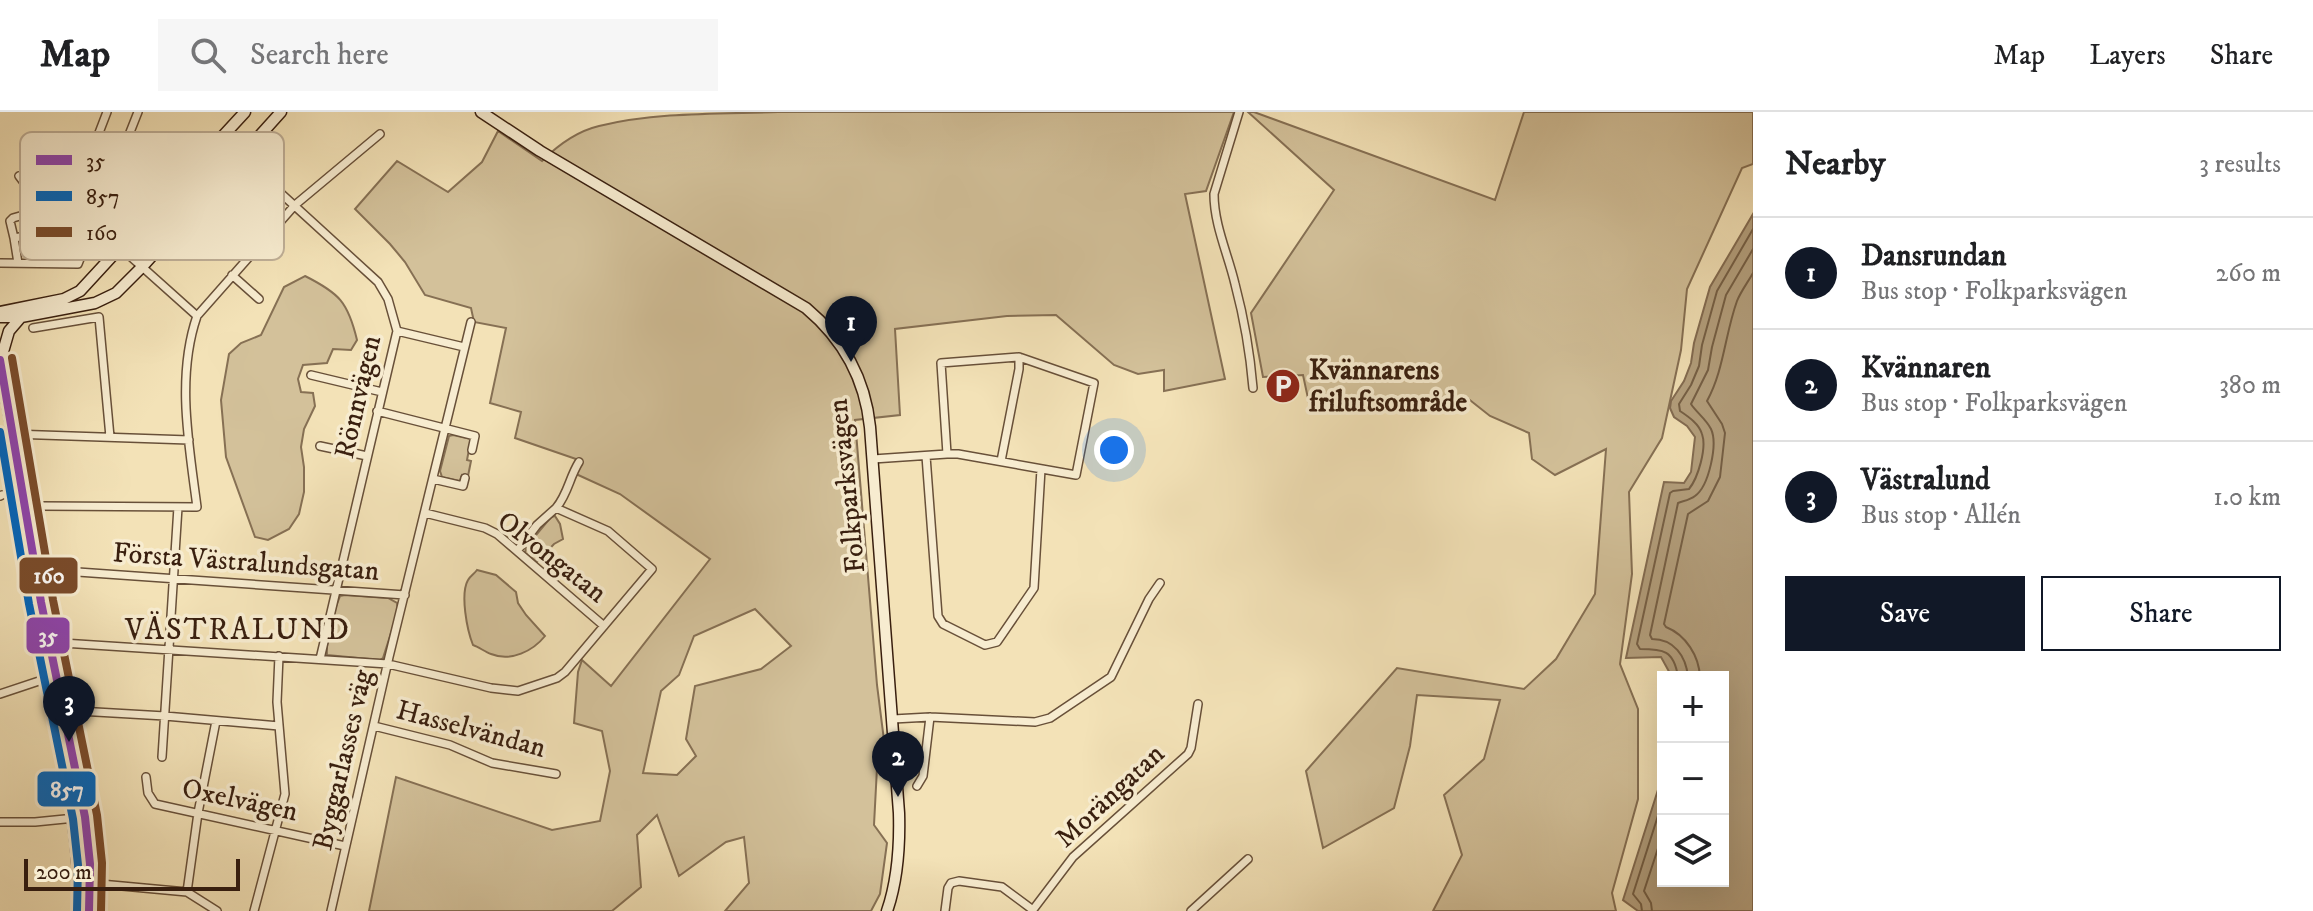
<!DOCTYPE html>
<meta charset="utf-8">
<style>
body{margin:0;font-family:"IM FELL DW Pica",serif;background:#f6f6f6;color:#202124}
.controls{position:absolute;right:24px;bottom:24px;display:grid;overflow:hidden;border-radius:0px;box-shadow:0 8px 32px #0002}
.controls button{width:72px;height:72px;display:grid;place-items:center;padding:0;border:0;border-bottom:2px solid #e0e0e0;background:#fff;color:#202124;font:40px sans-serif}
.scale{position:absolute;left:24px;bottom:20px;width:216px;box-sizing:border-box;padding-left:8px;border:4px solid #391f0f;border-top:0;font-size:22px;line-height:28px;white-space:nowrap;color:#391f0f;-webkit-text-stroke:6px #f7ecd0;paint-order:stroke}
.you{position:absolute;left:1114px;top:338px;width:28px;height:28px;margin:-20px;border:6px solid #fff;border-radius:50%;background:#1a73e8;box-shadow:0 0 0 12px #1a73e833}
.badge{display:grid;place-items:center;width:52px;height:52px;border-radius:50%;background:#111827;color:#fff;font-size:26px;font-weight:700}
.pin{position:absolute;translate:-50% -66px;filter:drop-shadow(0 2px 4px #0008)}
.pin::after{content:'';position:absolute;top:42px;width:28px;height:24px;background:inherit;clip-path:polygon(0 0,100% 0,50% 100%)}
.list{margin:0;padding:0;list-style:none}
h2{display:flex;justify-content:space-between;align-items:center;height:104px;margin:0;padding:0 32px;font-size:34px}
h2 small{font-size:26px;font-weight:400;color:#757577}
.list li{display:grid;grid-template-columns:52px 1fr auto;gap:24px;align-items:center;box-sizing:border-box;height:112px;padding:0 32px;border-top:2px solid #e0e0e0}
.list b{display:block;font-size:30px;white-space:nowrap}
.list p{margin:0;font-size:26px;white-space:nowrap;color:#757577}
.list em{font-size:26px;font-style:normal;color:#757577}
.actions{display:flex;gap:16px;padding:24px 32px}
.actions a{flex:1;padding:18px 0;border:2px solid #111827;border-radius:0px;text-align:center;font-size:28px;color:#111827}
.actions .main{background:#111827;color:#fff}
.icon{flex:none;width:44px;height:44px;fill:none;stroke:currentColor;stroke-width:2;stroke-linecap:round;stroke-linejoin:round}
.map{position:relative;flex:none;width:1753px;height:799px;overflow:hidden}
header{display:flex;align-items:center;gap:48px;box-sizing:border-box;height:112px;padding:0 40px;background:#fff;border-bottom:2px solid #e0e0e0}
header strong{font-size:38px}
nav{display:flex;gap:44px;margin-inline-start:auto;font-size:28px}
.search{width:560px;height:72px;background:#f6f6f6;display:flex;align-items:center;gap:20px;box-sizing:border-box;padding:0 28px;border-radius:0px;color:#757577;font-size:30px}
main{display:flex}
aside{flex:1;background:#fff}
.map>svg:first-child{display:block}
</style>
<header>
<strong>Map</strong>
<div class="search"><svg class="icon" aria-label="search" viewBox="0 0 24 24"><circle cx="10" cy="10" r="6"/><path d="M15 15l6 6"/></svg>Search here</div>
<nav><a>Map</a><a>Layers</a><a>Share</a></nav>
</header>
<main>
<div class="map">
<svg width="1753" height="799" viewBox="0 0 1753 799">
<rect width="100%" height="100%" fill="#f3e2b7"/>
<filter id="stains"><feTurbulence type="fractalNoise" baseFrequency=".0025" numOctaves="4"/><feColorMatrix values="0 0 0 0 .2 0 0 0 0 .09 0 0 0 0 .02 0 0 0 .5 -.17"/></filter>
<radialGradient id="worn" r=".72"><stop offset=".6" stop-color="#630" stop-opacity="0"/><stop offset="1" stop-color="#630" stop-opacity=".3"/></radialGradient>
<path fill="#d3c19a" stroke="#867054" stroke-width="2" fill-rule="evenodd" d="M778,0h456l-28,79 -21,3 40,185 -61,12v-21l-26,4 -24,-9 -58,-50 -49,1 -112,13 5,86 -45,5 22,265 10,79 -10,4 -3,57 13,18 -7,51 -9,17h-146l24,-28 -5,-46 -18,5 -47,34 -22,-61 -20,20 4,52 -29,24h-243l27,-134 156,53 48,-9 10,-50 -8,-40 -28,-8 4,-51 4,-12 29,26 99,-127 -90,-65 -44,-20v-15l-61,-21 6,-26 -31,-9 16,-75 -32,-6 -3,-14 -46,-13 -20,-33 -15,-18 -35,-35 42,-48 51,31 34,-30 16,-31 44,30c15,-15 36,-30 57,-35 58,-14 120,-12 179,-14zM755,497l36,37 -30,23 -66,17 -9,53 10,17 -19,19 -34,-2 18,-82 18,-16 15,-39z
M1248,0h6l241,88 29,-88h229v52l-11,4 -55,121 -6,61 -19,88 -33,54 3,82 -12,90 18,45v90l-26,94 4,18h-183l29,-56 -18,-60 40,-36 16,-59 -83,-5 -7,51 -16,62 -71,40 -17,-77 91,-103 127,21 32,-30 39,-65 11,-145 -51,26 -23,-16 -3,-26 -39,-17 -24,-19 -157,6 -6,-28 -40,2 -12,-64 83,-123z
M305,164c34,17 43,26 52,64l-6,10 -18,-1 -6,14 -24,2 -5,14 3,13 12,1 2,13 -11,23 -3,18 3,20v25l-5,22 -10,15 -21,11 -13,-3 -29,-80 -5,-57 8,-46 12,-11 20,-8 23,-48z
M453,323l18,4 -4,21 4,1 -3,15 -6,-1 -2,6 -18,-4 -2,-6 9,-35z
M555,404l5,8 3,15 -9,5 -17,18 -12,-9 1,-6 25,-30z
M477,458l19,5 20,17 2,11 8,12 19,21c-12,15 -34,26 -54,18 -6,-2 -12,-7 -18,-9 -6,-15 -13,-51 -5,-65 2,-4 6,-6 9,-10z
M345,483l43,3 9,5 1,8 -15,47 -3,2 -53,-5c-1,-18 6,-42 13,-59z"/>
<path fill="#b4a07e" stroke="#836c52" stroke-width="2" d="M1753,102v697h-115l-15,-11 40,-126v107h60v-204h-51l-11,-20 -35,1 38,-176 20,1 7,-11 4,-35 -8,-11 -13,-9 -4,-9 1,-7 13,-20 7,-18 3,-20 16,-56z"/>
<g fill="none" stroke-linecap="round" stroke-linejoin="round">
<path stroke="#766046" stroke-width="2" d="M1678,565c-4,-27 -15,-28 -38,-28l-3,-5 33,-151 3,-2 16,-2c9,-11 18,-41 13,-55 -3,-10 -13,-17 -22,-23l-1,-7 12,-19 8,-19 3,-21 15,-54 36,-62
M1688,565c-2,-21 -14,-38 -36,-38l-2,-4 28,-132c5,-2 12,-3 17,-7 14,-10 23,-52 16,-67 -5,-10 -15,-17 -20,-25l17,-34 4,-23 14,-52 27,-46
M1700,565c-1,-21 -14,-42 -34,-50l-2,-3 24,-110 20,-13 12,-24 5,-44 -3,-9 -15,-23c17,-31 18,-67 30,-100 4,-10 11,-19 16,-28
M1642,799l-1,-7 -8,-10 30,-94
M1652,799l-1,-8 -7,-12 19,-58"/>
<defs>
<path id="minor" d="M1239,0l-25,82c0,31 14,60 21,90 9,34 15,68 18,104
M241,45l137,125 10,17 9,32 -77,328
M19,64l9,12 32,15 -3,9 -20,-8c-14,8 -8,18 -6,31l-17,3 -4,-17 3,-3 14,-4 -3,-29
M30,118l28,10
M14,126l4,25
M121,136l76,68
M0,151l78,1 60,-152
M49,151l58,-151
M232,163l27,24
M33,216l66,-11 11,120
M397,219l67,16
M311,263l71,17
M377,299l98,25 -3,14
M12,322l177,6
M320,334l47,10
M926,344l12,160 5,8 42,21 12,-3 37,-54 7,-119
M873,347l74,-5 -6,-91 78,-6 75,26 -18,92 -118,-21h-11
M1001,349l18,-92v-12
M433,367l30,7 2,-8
M0,384l2,-1
M41,394l156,1c-8,-62 -21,-130 0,-191l98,-111 85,-71
M556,396c12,-14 13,-30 23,-46
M425,401l60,15 12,6 107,92
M35,457l370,26
M47,530l341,22 103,24 27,3 39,-13 8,-6 87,-103 -44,-38 -52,-23 -19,17 -20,26
M0,582l51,-17
M61,598l104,6 114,10
M893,607l37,-2 105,5 15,-4 61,-41 38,-78 11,-16
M374,614l76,19 42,18 64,11
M162,645l16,-250
M146,665l2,16 7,11 190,42
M917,674l6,-10 7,-59
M0,710h35l40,-4
M79,770l108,10 30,19
M187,780l11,-79 18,-92
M254,799l31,-117 -8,-92 2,-46
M331,799l58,-254 82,-335
M945,799l3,-23 3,-5 8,-2 43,6 31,23
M1032,799l41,-54 115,-103 3,-6 7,-44
M1191,799l57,-52"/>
<path id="secondary" d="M481,0l59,39 266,157c37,31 59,70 64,119l29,386c1,34 -1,66 -12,98
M0,200l64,-13 16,-8 165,-179
M0,205h21l74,-14 21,-10 26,-26 139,-155
M0,248l41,242 44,215 5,47 -1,47
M0,250l9,-31 12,-14
M46,544c12,85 34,169 33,255"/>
</defs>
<use href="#minor" stroke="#685039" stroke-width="10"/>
<use href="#secondary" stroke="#391f0f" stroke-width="13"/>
<use href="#minor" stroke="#f7ecd0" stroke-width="7"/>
<use href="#secondary" stroke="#f7ecd0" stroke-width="10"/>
<defs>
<path id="bus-1" d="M0,248l41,242 44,215 5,47 -1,47"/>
<path id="bus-2" d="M0,320l29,172 44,215 5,46 -1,46"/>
<path id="bus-3" d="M12,246l41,242 44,215 5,48 -1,48"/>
</defs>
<use href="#bus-1" stroke="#f7ecd0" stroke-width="14"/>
<use href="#bus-2" stroke="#f7ecd0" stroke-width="14"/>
<use href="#bus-3" stroke="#f7ecd0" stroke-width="14"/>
<use href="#bus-1" stroke="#8e44ad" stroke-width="8"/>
<use href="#bus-2" stroke="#0065bd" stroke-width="8"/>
<use href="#bus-3" stroke="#7a4b2a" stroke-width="8"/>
</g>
<defs>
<symbol id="parking-disc" viewBox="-11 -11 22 22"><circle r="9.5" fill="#8f2418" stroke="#f7ecd0"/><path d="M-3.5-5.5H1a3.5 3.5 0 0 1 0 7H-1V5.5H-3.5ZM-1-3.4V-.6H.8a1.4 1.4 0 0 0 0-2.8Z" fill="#fff"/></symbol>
</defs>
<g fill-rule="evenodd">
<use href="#parking-disc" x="1263" y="254" width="40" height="40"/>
</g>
<g text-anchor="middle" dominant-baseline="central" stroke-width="7" stroke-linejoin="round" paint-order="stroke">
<g font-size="28" font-weight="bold" fill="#391f0f" stroke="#f7ecd0" text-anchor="start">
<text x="1309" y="258">Kvännarens<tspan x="1309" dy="32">friluftsområde</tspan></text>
</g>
<g font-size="28" fill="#391f0f" stroke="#f7ecd0">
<text transform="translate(358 285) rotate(-77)">Rönnvägen</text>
<text transform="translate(847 374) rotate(-96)">Folkparksvägen</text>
<text transform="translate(552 445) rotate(38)">Olvongatan</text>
<text transform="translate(246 450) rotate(4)">Första Västralundsgatan</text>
<text transform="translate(471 617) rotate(15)">Hasselvändan</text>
<text transform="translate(343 648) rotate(-77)">Byggarlasses väg</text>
<text transform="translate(1110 684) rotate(-43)">Morängatan</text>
<text transform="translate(240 688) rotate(12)">Oxelvägen</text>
</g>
<g font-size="30" letter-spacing="2" fill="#391f0f" stroke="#f7ecd0">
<text x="238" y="518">VÄSTRALUND</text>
</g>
</g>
<rect x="20" y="20" width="264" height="128" rx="12" fill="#f7ecd0" stroke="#beae96" stroke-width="2"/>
<rect x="36" y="43" width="36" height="10" fill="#8e44ad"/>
<rect x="36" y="79" width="36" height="10" fill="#0065bd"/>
<rect x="36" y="115" width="36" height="10" fill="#7a4b2a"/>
<g font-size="22" fill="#391f0f">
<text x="86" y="56">35</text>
<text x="86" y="92">857</text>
<text x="86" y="128">160</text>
</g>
<g stroke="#f7ecd0" stroke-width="3">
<rect x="18" y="444" width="61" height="39" rx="8" fill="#7a4b2a"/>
<rect x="25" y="504" width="46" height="39" rx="8" fill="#8e44ad"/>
<rect x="36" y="658" width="61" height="38" rx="8" fill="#0065bd"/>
</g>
<g font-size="22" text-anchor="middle" font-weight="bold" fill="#fff">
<text x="49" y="471">160</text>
<text x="48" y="531">35</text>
<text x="67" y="685">857</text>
</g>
<rect width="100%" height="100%" filter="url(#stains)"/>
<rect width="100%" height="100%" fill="url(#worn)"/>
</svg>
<div class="controls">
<button>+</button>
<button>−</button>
<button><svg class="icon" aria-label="layers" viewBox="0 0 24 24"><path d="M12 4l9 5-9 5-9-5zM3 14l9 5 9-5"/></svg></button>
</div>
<div class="scale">200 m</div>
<div class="you"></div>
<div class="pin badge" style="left:851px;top:250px">1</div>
<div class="pin badge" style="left:898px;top:685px">2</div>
<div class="pin badge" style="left:69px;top:630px">3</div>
</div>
<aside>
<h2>Nearby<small>3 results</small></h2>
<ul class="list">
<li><span class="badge">1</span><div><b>Dansrundan</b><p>Bus stop · Folkparksvägen</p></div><em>260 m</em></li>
<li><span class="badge">2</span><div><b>Kvännaren</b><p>Bus stop · Folkparksvägen</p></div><em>380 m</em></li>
<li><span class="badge">3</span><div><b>Västralund</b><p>Bus stop · Allén</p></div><em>1.0 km</em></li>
</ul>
<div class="actions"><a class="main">Save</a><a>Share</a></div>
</aside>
</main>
